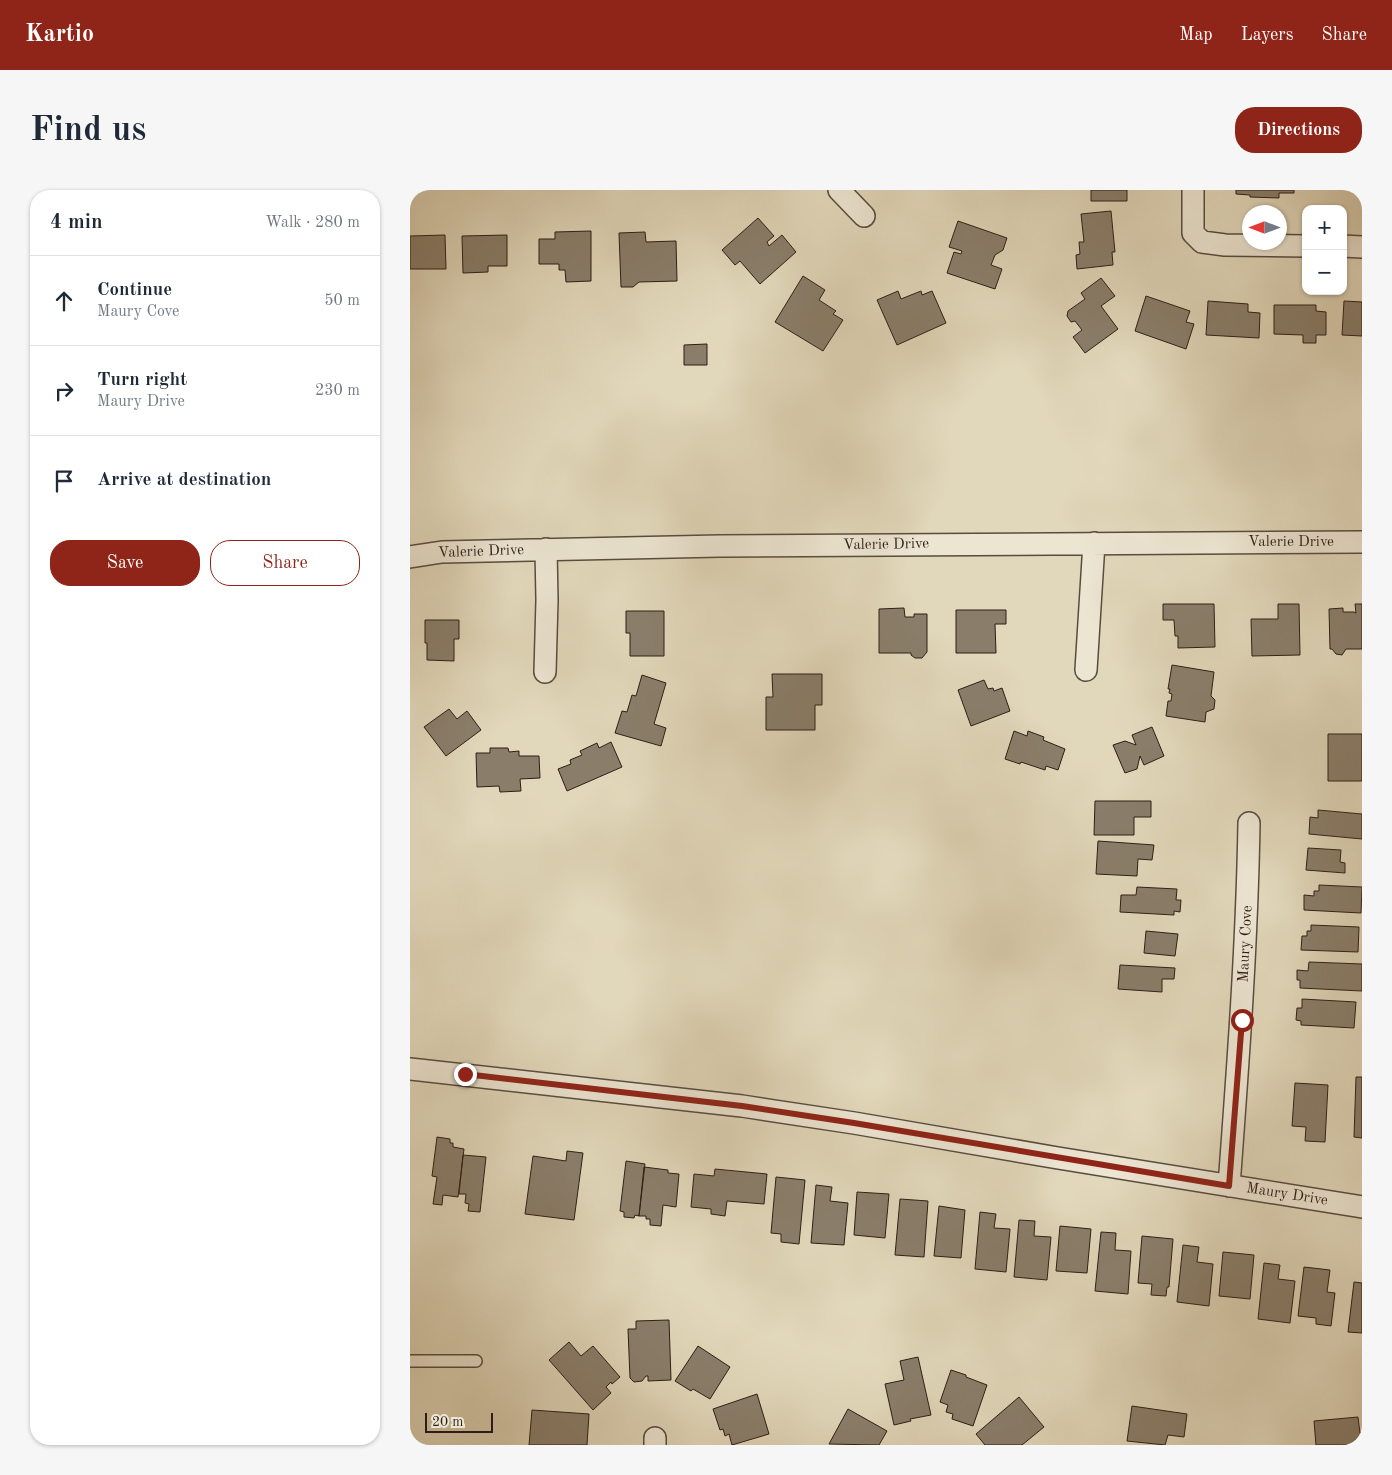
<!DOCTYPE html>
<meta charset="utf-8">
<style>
body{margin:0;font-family:"Old Standard TT",serif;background:#f6f6f7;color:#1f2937}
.controls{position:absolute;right:15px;top:15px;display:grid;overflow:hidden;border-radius:10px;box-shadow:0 1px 4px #0004}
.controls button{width:45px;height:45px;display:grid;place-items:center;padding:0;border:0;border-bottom:1px solid #e0e1e3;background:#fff;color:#1f2937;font:25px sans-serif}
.compass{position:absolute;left:832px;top:15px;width:45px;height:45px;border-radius:50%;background:#fff;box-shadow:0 1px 4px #0004;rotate:270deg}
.scale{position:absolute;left:15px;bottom:12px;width:68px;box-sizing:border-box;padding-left:5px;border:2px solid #2c1e16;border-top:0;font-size:14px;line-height:18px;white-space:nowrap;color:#2c1e16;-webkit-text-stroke:4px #ece5d2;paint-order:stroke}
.stop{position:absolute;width:15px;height:15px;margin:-11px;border:4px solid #8f2418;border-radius:50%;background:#fff}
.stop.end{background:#8f2418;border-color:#fff;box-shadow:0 1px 5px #0008}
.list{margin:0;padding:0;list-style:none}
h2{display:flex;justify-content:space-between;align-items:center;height:65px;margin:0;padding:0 20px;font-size:21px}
h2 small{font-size:16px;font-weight:400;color:#747a83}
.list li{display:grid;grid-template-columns:32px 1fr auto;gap:15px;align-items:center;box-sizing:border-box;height:90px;padding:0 20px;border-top:1px solid #e0e1e3}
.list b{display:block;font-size:19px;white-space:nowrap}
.list p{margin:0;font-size:16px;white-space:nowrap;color:#747a83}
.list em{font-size:16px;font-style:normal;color:#747a83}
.actions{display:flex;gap:10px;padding:15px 20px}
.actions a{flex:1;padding:11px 0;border:1px solid #8f2418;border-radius:20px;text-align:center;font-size:18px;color:#8f2418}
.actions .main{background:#8f2418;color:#fff}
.icon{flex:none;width:28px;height:28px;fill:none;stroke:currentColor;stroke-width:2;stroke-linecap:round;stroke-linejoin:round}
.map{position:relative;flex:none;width:952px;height:1255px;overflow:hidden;border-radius:20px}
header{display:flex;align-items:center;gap:30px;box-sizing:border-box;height:70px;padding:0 25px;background:#8f2418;color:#fff}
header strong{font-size:24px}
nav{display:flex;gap:28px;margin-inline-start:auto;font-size:18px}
.intro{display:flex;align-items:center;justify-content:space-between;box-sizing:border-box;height:120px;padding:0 30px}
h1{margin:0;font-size:35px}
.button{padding:12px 22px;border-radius:20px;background:#8f2418;color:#fff;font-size:18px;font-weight:700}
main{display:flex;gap:30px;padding:0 30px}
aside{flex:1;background:#fff;border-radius:20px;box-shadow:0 1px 4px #0004}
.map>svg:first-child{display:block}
</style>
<header>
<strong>Kartio</strong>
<nav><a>Map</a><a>Layers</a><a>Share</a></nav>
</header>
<div class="intro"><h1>Find us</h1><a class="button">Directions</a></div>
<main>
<aside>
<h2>4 min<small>Walk · 280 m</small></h2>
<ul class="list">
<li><svg class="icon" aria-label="ahead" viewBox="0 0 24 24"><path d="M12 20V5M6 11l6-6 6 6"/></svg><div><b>Continue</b><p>Maury Cove</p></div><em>50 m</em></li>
<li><svg class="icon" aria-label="right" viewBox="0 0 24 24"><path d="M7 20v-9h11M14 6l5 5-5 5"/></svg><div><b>Turn right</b><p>Maury Drive</p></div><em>230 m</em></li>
<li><svg class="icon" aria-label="arrive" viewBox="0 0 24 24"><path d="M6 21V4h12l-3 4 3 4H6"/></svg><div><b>Arrive at destination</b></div></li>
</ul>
<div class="actions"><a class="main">Save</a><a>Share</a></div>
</aside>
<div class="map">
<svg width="952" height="1255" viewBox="0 0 952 1255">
<rect width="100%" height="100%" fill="#e1d7ba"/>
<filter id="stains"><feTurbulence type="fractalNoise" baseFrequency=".004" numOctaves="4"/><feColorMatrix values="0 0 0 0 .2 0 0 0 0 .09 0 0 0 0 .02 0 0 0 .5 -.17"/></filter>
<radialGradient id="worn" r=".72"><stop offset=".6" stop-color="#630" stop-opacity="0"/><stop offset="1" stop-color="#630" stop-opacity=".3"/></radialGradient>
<path fill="#8a7e6b" stroke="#2c1e16" d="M681,0h36v11h-36z
M826,0h58v3h-15v5l-29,-1v-2l-14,-1z
M701,21l4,41h-3l1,13 -36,4 -1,-14 4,-1 -1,-12h5l-3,-28z
M348,28l16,18 -7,6 2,4 13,-11 14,17 -36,32 -20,-23 -5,4 -13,-15z
M548,31l49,17 -4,12 -8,5 -4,10 11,4 -7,20 -48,-16 7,-21 7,2 1,-3 -13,-4z
M181,41v50l-25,1 -1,-12h-6v-6h-20v-25h16v-7z
M235,42l1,10 30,-1 1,40 -38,1 -6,5h-12l-2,-54z
M35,45l1,34h-36v-33z
M97,45v31h-19v6l-25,1 -1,-37z
M393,86l22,14 -6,10 17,11 -3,3 10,6 -20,31 -48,-29z
M691,88l14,18 -14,10 17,23 -33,24 -12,-16 9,-7 -7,-9 -4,1 -4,-6 1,-5 17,-12 -4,-6z
M488,101l3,8 20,-8 1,4 10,-4 14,32 -49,22 -20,-45z
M736,106l44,15 -4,11 8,2 -8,25 -51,-18z
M798,111l40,3v8l12,1 -1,25 -53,-3z
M934,111l18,1v34l-20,-1z
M864,115h42v6l10,1v23h-10v8h-13v-8l-29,-1z
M297,154v21h-23v-20z
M753,414h51l1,43 -37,1v-12h-3l-1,-16h-11z
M868,414h21l1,51 -48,1 -1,-37h27z
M945,414h7v45h-16l-4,6 -6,-1 -4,-5h-2l-1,-40 14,-1v4h11l2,1z
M494,418l1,9h9v-3h13v38l-5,6h-7l-4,-3v-2h-32v-44z
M546,420h50v14h-11l1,29h-40z
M216,421h38v45h-34v-23h-4z
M15,430h34v19h-5v22l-27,-1v-17h-2z
M762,475l42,7 -3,24 4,4 -1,9 -8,3 -1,10 -39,-6 2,-15h3l1,-7 -3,-1 1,-4h-2z
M362,484h50v31h-7v25h-49v-33h7z
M232,485l24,8 -12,41 12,4 -5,18 -46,-13 7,-22 5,1 5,-17 4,1z
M574,490l4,9 5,-1 1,3 8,-3 8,23 -39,15 -13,-36z
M39,519l8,10 10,-8 14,19 -35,26 -22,-29z
M742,537l12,29 -20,9 -4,-9 -3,13 -12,4 -12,-28 12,-4 11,4 -4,-10z
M604,541l13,5 1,-5 16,6 -1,3 22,9 -7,21 -12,-4 -1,4 -24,-8 -1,2 -15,-5z
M918,544h34v47h-34z
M201,552l11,25 -55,24 -9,-22 13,-5 -1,-4 12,-5 -2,-4 17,-8 2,5z
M80,558h18l1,4 10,-1v5h20l1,22 -20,1 1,12 -21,1 -1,-6 -22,1 -1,-34h14z
M685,611h56v16h-17v18h-40z
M908,620l44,4v25l-53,-5 1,-17 8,1z
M688,651l56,4 -2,15 -14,-1 -1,17 -41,-2z
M898,658l33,2 -1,12 5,1v10l-39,-3z
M909,695l43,2 -1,26 -57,-3v-15l10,1v-5h5z
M727,697l40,2 -1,11h5l-1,12 -6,-1v4l-54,-3 1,-17h15z
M901,735l48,2 -1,25 -57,-2 1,-14h5v-5h4z
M736,741l32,3 -3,22 -31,-3z
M899,772l53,2v27l-62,-3v-8h-3v-10l11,1z
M710,775l55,3 -1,11h-12v13l-44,-3z
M892,809l54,3 -2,26 -53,-3v-4l-5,-1 1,-12h5z
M946,887h6v61l-8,-1z
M885,893l33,2 -3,57 -20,-1 1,-14 -14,-1z
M27,947l13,2v4h3v4l11,2 -6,48 -15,-2 -1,10 -9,-1 4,-27 -5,-1z
M157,961l16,2 -9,67 -49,-6 8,-58 33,5z
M53,965l23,2 -6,55 -12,-1 1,-7 -4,-1 1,-9h-7z
M216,971l19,3 -6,52 -4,-1 -1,3 -10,-1v-5l-4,-1z
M234,977l24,3v3l11,1 -3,33 -13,-2 -2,21 -11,-1v-6h-4v-3h-7z
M305,979l52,5 -3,30 -37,-3 -2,15 -14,-2v-5l-20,-2 3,-33 20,2z
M366,987l29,3 -6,64 -18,-2v-8l-10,-1z
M406,995l16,2 -2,14 18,2 -4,42 -33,-2z
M447,1002l32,2 -4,44 -31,-3z
M490,1009l28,2 -4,56 -29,-2z
M529,1016l26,4 -4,48 -27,-2z
M570,1022l16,2 -2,14 16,1 -4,43 -31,-3z
M609,1030l16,1 -1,15 17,1 -4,43 -33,-3z
M650,1036l31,3 -4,44 -31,-2z
M691,1042l15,1 -1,17 16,1 -3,43 -33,-3z
M732,1046l31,3 -4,48h-2l-1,9 -15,-1 1,-11 -14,-1z
M773,1055l16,2 -2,15 16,2 -4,42 -32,-4z
M813,1062l31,3 -4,44 -31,-3z
M854,1073l16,2 -2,14 17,2 -5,42 -32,-4z
M894,1077l26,3 -3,22 8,1 -4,33 -15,-2v-6l-18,-2z
M944,1092l8,1v50l-14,-1z
M259,1130l2,60 -23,1v-5h-2l-4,5 -8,1 -4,-4 -2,-49h8v-8z
M159,1152l12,14 12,-10 27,31 -8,7 -1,-2 -5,5 5,6 -18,17 -44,-50z
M288,1156l32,21 -20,32 -17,-10 -2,2 -16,-10z
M508,1167l13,58 -21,4 1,2 -17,4 -9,-41 19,-4 -4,-19z
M541,1180l15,5v2l21,8 -14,41 -21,-7 1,-5 -7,-2 2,-7 -8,-3z
M347,1204l12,40 -37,11 -3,-11 -4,2 -2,-7 -3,1 -7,-21z
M609,1207l25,30 -22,18h-37l-9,-11z
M722,1216l55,8 -3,23 -16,-2 -3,10 -38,-4z
M438,1219l39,22 -8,14 -50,-1z
M122,1220l57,4 -2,31h-58z
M948,1227l2,16h2v12h-46l-2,-24z"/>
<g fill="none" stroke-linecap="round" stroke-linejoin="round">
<defs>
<path id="lane" d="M0,1171h66"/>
<path id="street" d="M429,0l25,26
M783,0v43l9,9 23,3 81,1
M933,56l19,1
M0,367l32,-5 278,-6 642,-4
M676,480l8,-127
M135,482l2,-72 -1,-51
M0,879l332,37 112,17 204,35 304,49
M819,996c9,-121 18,-242 20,-363
M245,1248v7"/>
</defs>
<use href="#lane" stroke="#594c3f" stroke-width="14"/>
<use href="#street" stroke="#594c3f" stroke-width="24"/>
<use href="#lane" stroke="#ece5d2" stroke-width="11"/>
<use href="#street" stroke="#ece5d2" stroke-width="21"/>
</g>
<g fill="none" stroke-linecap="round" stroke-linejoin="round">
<path stroke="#8f2418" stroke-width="6" d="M55,884l277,32 112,17 375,63 13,-166"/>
</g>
<g text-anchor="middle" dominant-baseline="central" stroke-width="4" stroke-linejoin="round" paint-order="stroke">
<g font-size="15" fill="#2c1e16" stroke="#ece5d2">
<text x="881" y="352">Valerie Drive</text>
<text transform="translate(476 355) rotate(-1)">Valerie Drive</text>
<text transform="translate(71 362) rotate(-2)">Valerie Drive</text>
<text transform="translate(836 754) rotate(-87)">Maury Cove</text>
<text transform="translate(877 1005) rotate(9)">Maury Drive</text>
</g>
</g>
<rect width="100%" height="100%" filter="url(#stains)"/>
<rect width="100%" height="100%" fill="url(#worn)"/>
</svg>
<div class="controls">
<button>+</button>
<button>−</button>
</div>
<svg class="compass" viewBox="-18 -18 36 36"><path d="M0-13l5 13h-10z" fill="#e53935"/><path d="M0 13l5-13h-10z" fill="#747a83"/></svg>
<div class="scale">20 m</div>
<div class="stop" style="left:832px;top:830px"></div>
<div class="stop end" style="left:55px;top:884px"></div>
</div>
</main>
